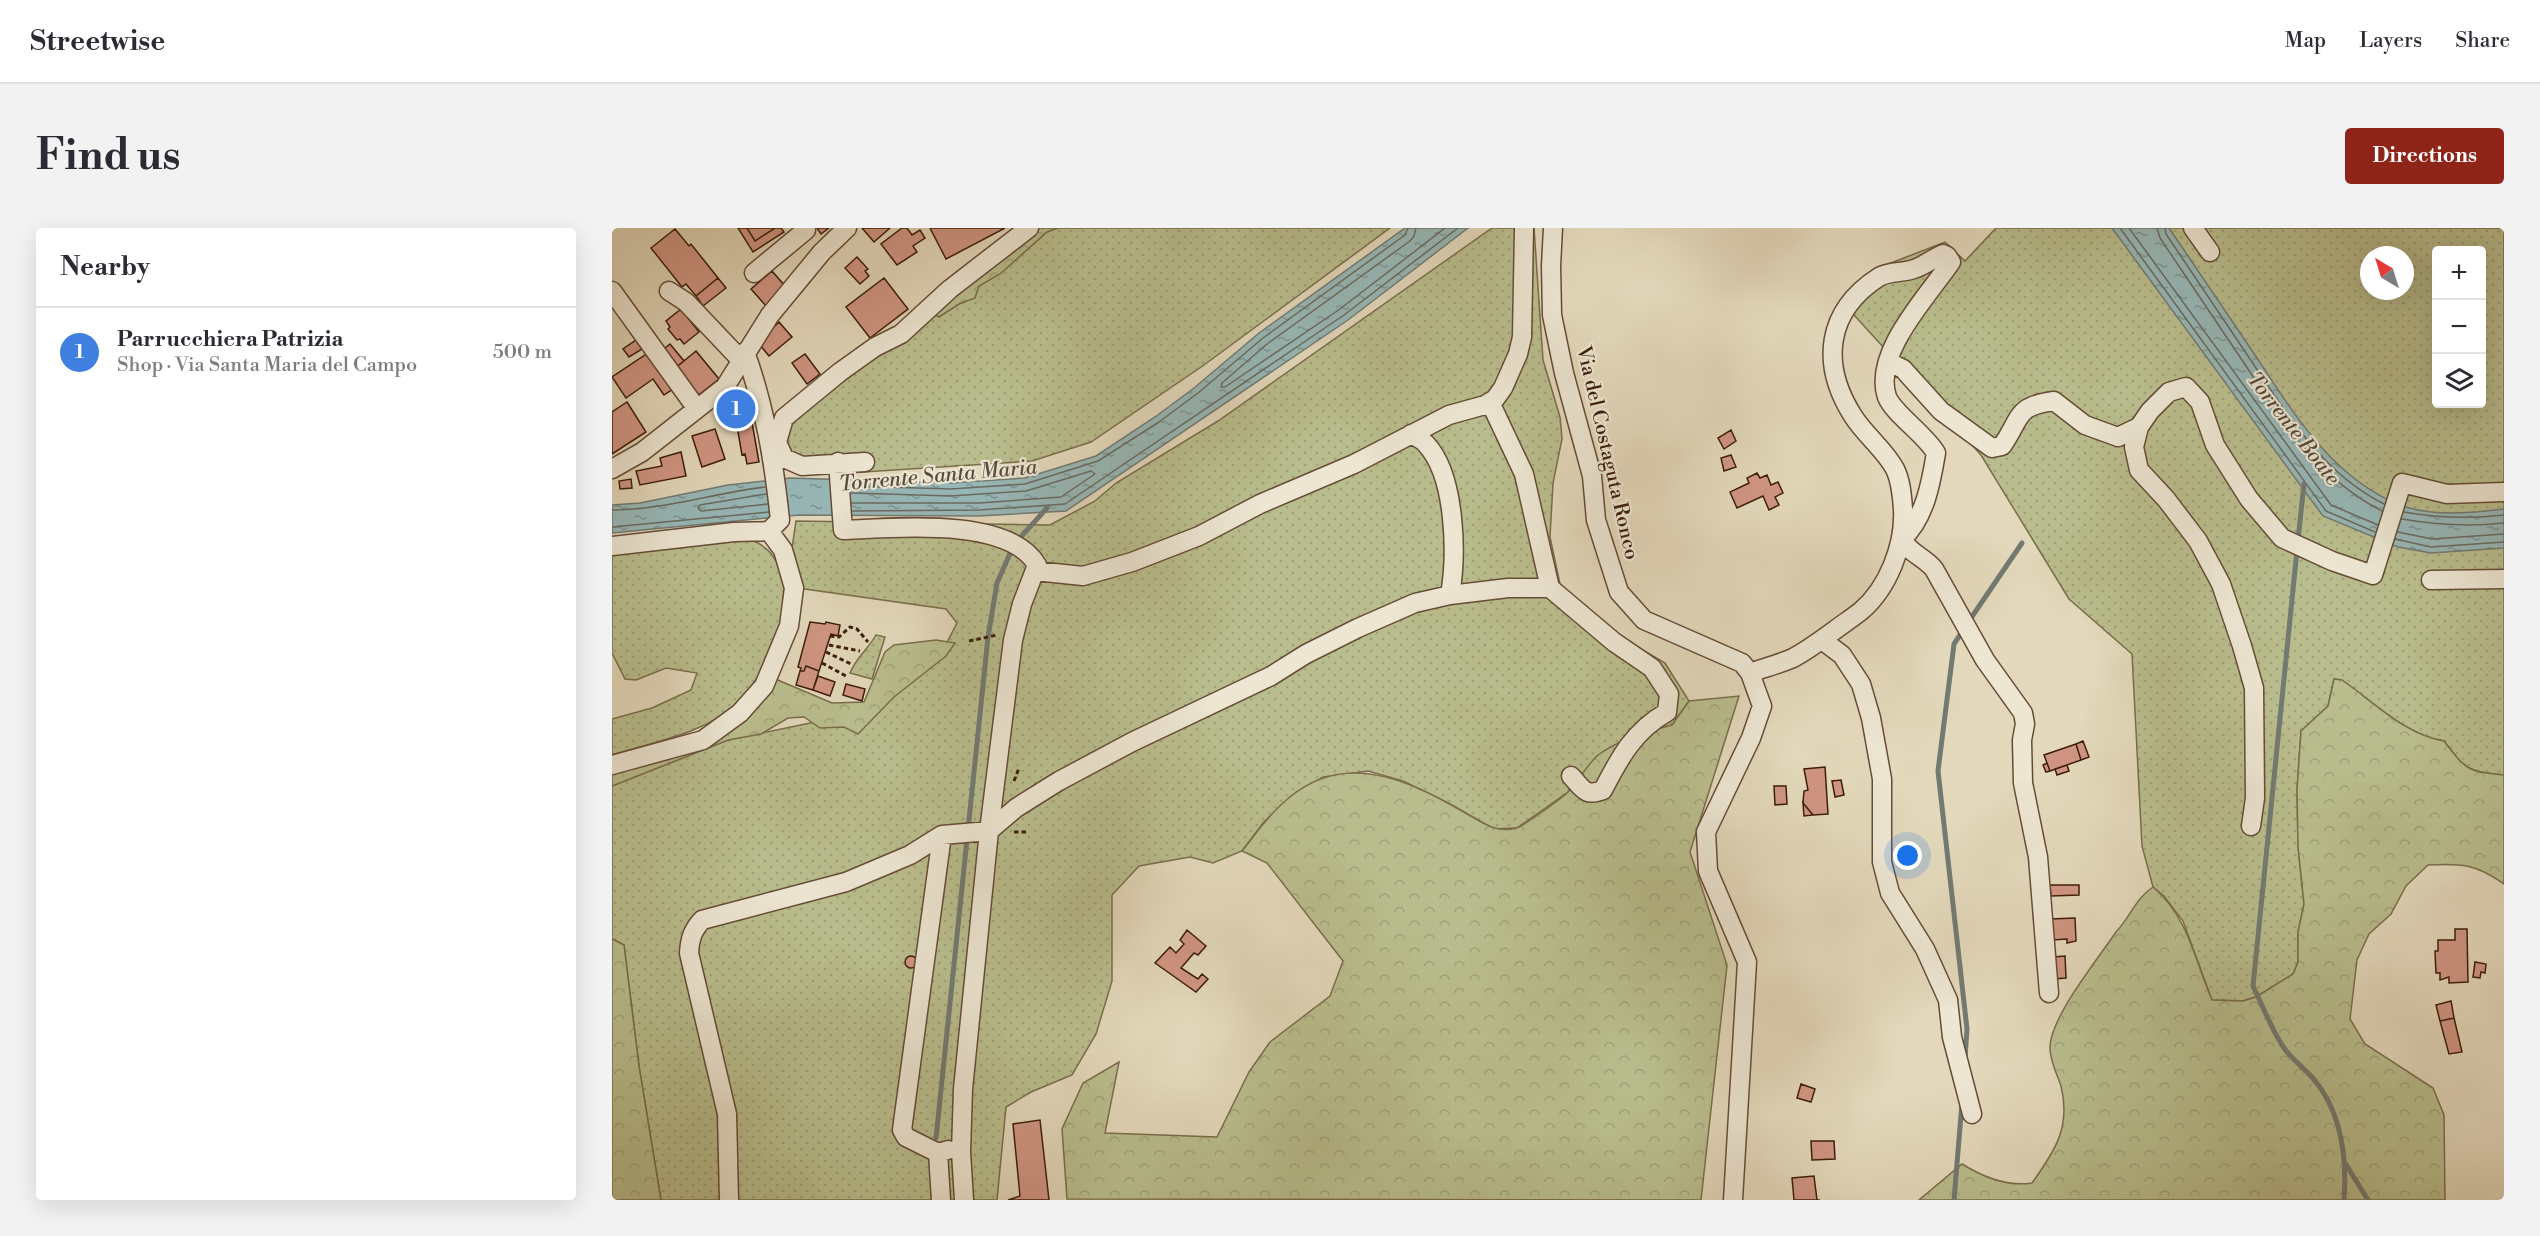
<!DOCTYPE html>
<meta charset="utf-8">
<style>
body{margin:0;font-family:"Libre Bodoni",serif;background:#f2f2f3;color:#2b2b33}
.controls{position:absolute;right:18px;top:18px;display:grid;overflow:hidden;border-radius:6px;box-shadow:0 6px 24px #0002}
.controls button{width:54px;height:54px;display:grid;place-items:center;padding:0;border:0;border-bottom:2px solid #e1e1e2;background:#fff;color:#2b2b33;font:30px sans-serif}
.compass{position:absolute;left:1748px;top:18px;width:54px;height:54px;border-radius:50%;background:#fff;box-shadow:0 6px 24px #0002;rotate:322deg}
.you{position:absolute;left:1296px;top:628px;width:21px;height:21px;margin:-15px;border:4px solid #fff;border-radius:50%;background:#1a73e8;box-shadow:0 0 0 9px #1a73e833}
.badge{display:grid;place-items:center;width:39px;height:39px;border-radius:50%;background:#8f2418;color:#fff;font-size:20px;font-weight:700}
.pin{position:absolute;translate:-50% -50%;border:3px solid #fff;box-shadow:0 2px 6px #0006}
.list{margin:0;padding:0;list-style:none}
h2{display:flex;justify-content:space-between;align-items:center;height:78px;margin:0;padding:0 24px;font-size:26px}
h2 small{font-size:20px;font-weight:400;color:#7c7c81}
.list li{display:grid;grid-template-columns:39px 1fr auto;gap:18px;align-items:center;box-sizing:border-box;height:90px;padding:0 24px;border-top:2px solid #e1e1e2}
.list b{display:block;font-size:22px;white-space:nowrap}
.list p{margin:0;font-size:20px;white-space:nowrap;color:#7c7c81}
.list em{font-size:20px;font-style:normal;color:#7c7c81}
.icon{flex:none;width:33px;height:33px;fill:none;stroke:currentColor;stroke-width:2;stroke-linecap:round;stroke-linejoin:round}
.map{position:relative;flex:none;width:1892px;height:972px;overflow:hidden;border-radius:6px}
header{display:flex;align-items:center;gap:36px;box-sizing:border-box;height:84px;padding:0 30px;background:#fff;border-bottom:2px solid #e1e1e2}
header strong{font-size:28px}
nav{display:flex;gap:33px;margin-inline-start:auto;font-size:21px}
.intro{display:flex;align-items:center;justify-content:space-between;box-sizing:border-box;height:144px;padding:0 36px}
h1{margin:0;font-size:42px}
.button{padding:15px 27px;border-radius:6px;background:#8f2418;color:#fff;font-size:21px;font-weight:700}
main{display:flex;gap:36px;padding:0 36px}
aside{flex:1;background:#fff;border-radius:6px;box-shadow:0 6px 24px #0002}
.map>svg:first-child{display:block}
</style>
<header>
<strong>Streetwise</strong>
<nav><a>Map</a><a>Layers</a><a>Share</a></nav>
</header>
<div class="intro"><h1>Find us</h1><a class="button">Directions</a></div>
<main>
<aside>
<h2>Nearby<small></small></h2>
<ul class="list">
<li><span class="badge" style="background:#3f7fe0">1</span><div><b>Parrucchiera Patrizia</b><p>Shop · Via Santa Maria del Campo</p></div><em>500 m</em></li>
</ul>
</aside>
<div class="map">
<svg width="1892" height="972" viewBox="0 0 1892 972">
<defs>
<pattern id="grass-dots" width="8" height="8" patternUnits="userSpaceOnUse" patternTransform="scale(1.5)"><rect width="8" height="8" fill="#b9bd8d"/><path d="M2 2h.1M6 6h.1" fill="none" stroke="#a0a278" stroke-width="1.8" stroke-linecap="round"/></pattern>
<pattern id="forest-crowns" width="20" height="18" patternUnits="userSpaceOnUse" patternTransform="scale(1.5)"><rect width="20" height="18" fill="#b9bd8d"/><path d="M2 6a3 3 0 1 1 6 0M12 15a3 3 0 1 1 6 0" fill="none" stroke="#a0a278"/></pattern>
<pattern id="water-ripples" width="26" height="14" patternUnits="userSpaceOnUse" patternTransform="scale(1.5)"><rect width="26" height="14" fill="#97b8b8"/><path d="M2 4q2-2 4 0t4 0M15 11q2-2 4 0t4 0" fill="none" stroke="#7c9594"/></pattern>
</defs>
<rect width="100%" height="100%" fill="#e3d8bb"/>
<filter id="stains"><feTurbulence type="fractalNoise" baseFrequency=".00333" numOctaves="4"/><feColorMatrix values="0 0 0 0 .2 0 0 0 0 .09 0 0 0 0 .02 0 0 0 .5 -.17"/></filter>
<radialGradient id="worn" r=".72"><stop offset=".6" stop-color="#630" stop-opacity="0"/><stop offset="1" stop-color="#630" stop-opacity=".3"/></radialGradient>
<path fill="url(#grass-dots)" stroke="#7a6d4b" stroke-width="1.5" fill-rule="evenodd" d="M413,0h365l-186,137 -113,77 -59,19 -184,12 -42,-1 -22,-18 3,-45z
M880,0h42l9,132 17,57 2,22 -9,44 -3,54 10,47 41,41 64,38 24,38 -17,24 -33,9 -42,22 -29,36 -51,36 -23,1 -44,-25 -47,-23 -35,-10 -45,6 -32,19 -28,27 -21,28 -29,12 -23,-6 -51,9 -27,29v86l-16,53 -24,41 -41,17 -25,15 -9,93h-336l-22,-134 -15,-121 -12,-6v-153l116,-46 140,-29 77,-65 12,-23 -11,-14 -148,-21 -8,-26 6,-41 254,4 45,-24 21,-18 102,-62z
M1384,0h508v547c-37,-4 -37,-4 -60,-34 -39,-6 -70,-39 -102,-61l-8,-1 -6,27 -27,25 -4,59 1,57 6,57 -6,28v30l-5,12 -37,23 -13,4 -31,-1 -29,-79 -19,-25 -11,-9 -11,-41 -10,-192 -63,-55 -88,-144 -136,-150 33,-37 67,-26 20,19zM1824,22h46v154h-46zM1757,27h36v36h-36z
M128,309c45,7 52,57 40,95 -5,17 -15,34 -25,49 -5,7 -10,17 -16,22 -34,30 -85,39 -127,52v-36l40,-11 39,-18 6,-17 -31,-5 -30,12 -11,-1 -13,-26v-101z
M264,407l9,2 -13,42 -22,-6c6,-15 18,-24 26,-38z"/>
<path fill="url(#forest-crowns)" stroke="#7a6d4b" stroke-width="1.5" d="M415,0h31l-11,4 -47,42 -21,12 -4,12 -16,6 -20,13 -8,-5 -53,27z
M324,412l19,3 -9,13 -52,41 -36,37 -14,-7 -24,1 -16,-11 -16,1 -27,16 -33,6 -116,46v-16l113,-36 48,-56 59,25 32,-1 21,-50 9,-7z
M1722,451l8,1c32,22 63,55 102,61 23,30 23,30 60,34v109c-28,-20 -43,-21 -76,-19l-22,21 -15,28 -22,20 -12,26 -7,59 15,25 68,44 11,27 1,85h-526l43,-36c21,13 45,23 70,19 23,-32 39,-56 29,-97 -4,-12 -12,-27 -11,-40 2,-31 48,-87 66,-114 15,-16 19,-33 37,-45 36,31 41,72 59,113l31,1 13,-4 37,-23 5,-12v-30l6,-28 -6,-57 -1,-57 4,-59 27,-25z
M1127,468l-49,156 37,113 -26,235 -634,-1 -5,-70 21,-46 36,-21 -14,71 112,4 32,-65 21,-30 60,-46 13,-35 -76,-98 -25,-12c15,-19 29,-39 48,-54 56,-46 118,-17 172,14 18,10 33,23 54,17 8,-2 46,-30 52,-36 11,-11 18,-26 29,-36 18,-15 52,-25 75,-31l17,-24z
M0,711l12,6 15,121 22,134h-49z"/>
<path fill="url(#water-ripples)" stroke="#737a72" stroke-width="1.5" d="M793,0h63l-120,92 -282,191 -87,5 -180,-1 -187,18v-28l28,-2 88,-18 62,-7 161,5 74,-5 71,-22 59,-39 39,-29 65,-55z
M1500,0h57c27,40 55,81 82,121 40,60 79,128 149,156 32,12 71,8 104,4v39l-73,5 -33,-6 -75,-31z"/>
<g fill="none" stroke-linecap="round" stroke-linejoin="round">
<path stroke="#6a6a60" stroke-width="1.5" d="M804,0l-2,8 -4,5 -143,103 -45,39 -1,4h4l115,-78 105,-81
M1508,0l206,283 49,21
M1517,0l202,277 47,20
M1545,0l3,10c28,42 56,83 84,125 38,57 74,116 138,148
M1553,0l1,6c28,41 56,83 84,125 37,55 72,114 134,145
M238,258l101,3 74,-5 73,-23 61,-39 39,-29 65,-55 142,-103 3,-7
M239,265l100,3 75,-5 65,-20 4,3 -34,23 -82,6h-127
M154,266l-66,11 -2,3 3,3 67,-7
M0,282c51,0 102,-17 153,-23
M240,283l127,-1 86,-6 279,-189 114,-87
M1792,284c34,6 65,7 100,3
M1790,291c35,6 66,8 102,4
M0,299l157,-15
M1786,304l34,7 72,-5
M1783,311l36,8 73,-5"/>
<path stroke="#737a72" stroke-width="5" d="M1686,312l6,-56
M405,313l30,-33
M1685,322l-44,436c10,20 18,43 31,62 9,13 22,21 32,34 26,33 31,77 28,118
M1357,393l53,-78
M1352,401l-10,15 -16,127 29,258 -2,29
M324,910l52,-501 9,-54 15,-34
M1733,935l23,37
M1342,972l8,-97"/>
</g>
<path fill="#d09582" stroke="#3c1d09" stroke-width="1.5" d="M126,0h9l8,13 20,-13h6l3,4 -31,20z
M135,0h28l-20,13z
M205,0h12l-8,6z
M250,0h28l-16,14z
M290,0h5l5,7 8,-5 5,8 -12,8 4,6 -20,13 -16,-21z
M318,0h75l-59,31z
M63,1l14,17 2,-2 27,34 -22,18 -10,-12 -4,3 -31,-39z
M245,29l11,12 -3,2 4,5 -9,8 -15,-16z
M160,43l14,16 -20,19 -15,-17z
M106,50l8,10 -23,18 -7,-10z
M272,50l24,31 -38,29 -24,-31z
M69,81l18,23 -15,12 -4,-5 -3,1 -9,-11 2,-2 -4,-6z
M167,94l13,15 -23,19 -9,-11 1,-6z
M24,112l6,9 -13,8 -6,-8z
M58,116l14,17 -10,8 -14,-17z
M84,123l23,28 -23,18 -22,-28z
M36,125l28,34 -12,8 -11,-16 -27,19 -14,-21z
M193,126l15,20 -13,10 -15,-21z
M135,166l12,68 -12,2 -2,-10 -3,1 -6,-35 -5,1 -3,-21 11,-2 -1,-3z
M15,174l19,30 -34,22v-42z
M103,201l10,30 -23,8 -10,-31z
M1119,202l5,11 -12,8 -6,-11z
M69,224l5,24 -46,9 -4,-14 26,-5 -2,-8z
M1119,227l5,12 -12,4 -3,-13z
M1145,245l3,5 7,-3 4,10 7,-3 5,11 -8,4 4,8 -10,5 -6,-14 -26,12 -7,-16 19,-9 -2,-5z
M19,251l1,9 -12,1 -1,-8z
M198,394l15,2 1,-2 14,3 -2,11 -7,-2 -12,37 -13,-5 -2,5h-4l1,-3 -3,-1z
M194,438l13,5 -6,19 -17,-5 4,-14h4z
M206,448l17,6 -5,14 -17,-6z
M234,456l19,5 -3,12 -19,-6z
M1471,513l6,16 -8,3 -5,-16z
M1464,516l5,16 -31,11 -6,-16z
M1435,535l3,8 -4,1 -3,-7z
M1455,537l2,6 -12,4 -2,-6z
M1213,539l3,47 -15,1 -10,-12 1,-12 4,-1 -4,-21z
M1229,552l3,15 -9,2 -3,-16z
M1162,558h12l1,18 -12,1z
M1191,575l10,12 -9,1z
M1438,657h29v10l-28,1z
M1463,690l1,23 -9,2v-4l-15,1 -1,-21z
M1843,701h12l1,53 -19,1v-6l-9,3v-7h-4l-1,-22h3v-11h17z
M575,702l19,16 -8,9 -4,-2 -13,15 17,11 4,-5 6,5 -12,13 -41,-29 15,-16 6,6 8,-9 -4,-4z
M293 734a6 6 0 1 1 12 0a6 6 0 1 1-12 0Z
M1453,728l1,22 -12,1 -1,-22z
M1863,734l11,2 -1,9 -4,-1 -1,6 -7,-1z
M1839,773l3,17 -14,3 -4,-16z
M1842,790l8,34 -13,2 -9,-33z
M1189,856l14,5 -4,13 -14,-4z
M428,892l9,80h-41l12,-4 -7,-72z
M1199,913h23l1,18 -23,1z
M1202,948l3,24h3h-26l-2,-22z"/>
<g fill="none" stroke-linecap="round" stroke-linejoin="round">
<defs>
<path id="minor" d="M941,0l-2,38 1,49 12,58 28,103 4,44 23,72 25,28 98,43 8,10 12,33 -11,32 -45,94 2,39 39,91 -14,238
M1581,0l17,24
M142,45l52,-43
M0,63l85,118
M57,63l17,11 55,58
M1277,134l14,7 38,42 51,37 10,-2c20,-29 13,-40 52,-45l31,24 33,12 21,-10
M878,174l34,72 26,114
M799,206c5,3 12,6 15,10 30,32 31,111 24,151
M226,234l5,68c49,-2 166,-14 194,35l-15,39 -9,36 -24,191 -26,258 -2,63 3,48
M253,234l-63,4 -18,-8 -7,-16 7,-24 56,-46 35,-25 26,-13 49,-45 79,-61
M0,241l30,-17 83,-65 45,-72 52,-63 25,-24
M0,318l122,-14 35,-1 11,-11c-6,-57 -15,-114 -35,-168
M423,343l48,5 49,-14 67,-26 61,-32 94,-40 95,-49 36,-10 10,-6 8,-11 15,-34 4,-17 2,-109
M1819,352l73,-1
M1210,412l20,15 19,29 10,34 11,61v83l8,31 35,56 23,51 4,37 20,77
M1138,445c14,-5 29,-9 43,-15 15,-8 28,-18 42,-28 8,-6 17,-12 26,-19 27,-23 44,-66 42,-102 -1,-13 -2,-28 -8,-40 -10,-19 -30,-34 -42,-53 -33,-52 -27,-105 26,-139 10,-6 24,-4 35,-8 10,-3 19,-11 29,-15l4,2 4,6c-22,33 -79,91 -64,135 7,17 38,37 49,56 -5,30 -11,65 -34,86 7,14 22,18 32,30l51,91 38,53 2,11 -3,16 1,43 15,74 11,136
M0,537l91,-25 37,-27 24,-27 25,-60 5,-38 -11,-38 -14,-19
M1639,598l4,-28 -1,-110 -12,-42 -21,-62 -23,-43 -32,-42 -27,-29 -5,-23 5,-20 11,-16 19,-19 17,-5 14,15 15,43 34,54 33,39 50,23 41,14 29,-92 45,11 57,-2
M326,925l-32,-16 -4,-7 40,-295
M117,972l-2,-86 -38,-161c1,-14 3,-22 13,-33l144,-38 64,-27 32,-20 47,-4 27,-23 43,-27 73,-39 139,-66 35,-22 52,-26 57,-25 35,-8 58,-7h42l64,54 38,26 17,26 -2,18c-33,19 -47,45 -64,78 -18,7 -20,-1 -32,-14
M329,972l-3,-47 10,-3"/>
</defs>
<use href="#minor" stroke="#664c36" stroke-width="21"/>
<path stroke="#3c1d09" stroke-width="3" stroke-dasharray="4.5 3" stroke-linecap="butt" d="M218,408l9,1 11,-10 7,2 11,13
M357,413l28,-6
M217,417l31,6
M214,424l25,12
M210,435l24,13
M402,553l5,-13
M402,604h14"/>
<use href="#minor" stroke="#ede6d3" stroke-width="18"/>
</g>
<g text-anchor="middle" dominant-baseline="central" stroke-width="4.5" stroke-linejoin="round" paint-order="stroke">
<g font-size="20" fill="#3c1d09" stroke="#ede6d3">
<text transform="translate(995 225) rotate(77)">Via del Costaguta Ronco</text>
</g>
<g font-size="21" font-style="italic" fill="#574c3e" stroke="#ede6d3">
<text transform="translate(1681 201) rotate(52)">Torrente Boate</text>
<text transform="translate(326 248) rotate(-5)">Torrente Santa Maria</text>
</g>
</g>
<rect width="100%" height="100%" filter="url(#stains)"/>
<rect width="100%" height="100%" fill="url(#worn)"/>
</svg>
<div class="controls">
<button>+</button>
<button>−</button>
<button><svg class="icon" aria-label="layers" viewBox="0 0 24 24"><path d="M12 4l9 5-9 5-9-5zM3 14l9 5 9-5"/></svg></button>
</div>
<svg class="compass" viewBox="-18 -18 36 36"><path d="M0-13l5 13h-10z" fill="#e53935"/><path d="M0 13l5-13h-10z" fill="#7c7c81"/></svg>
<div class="you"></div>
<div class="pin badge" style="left:124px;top:181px;background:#3f7fe0">1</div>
</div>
</main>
